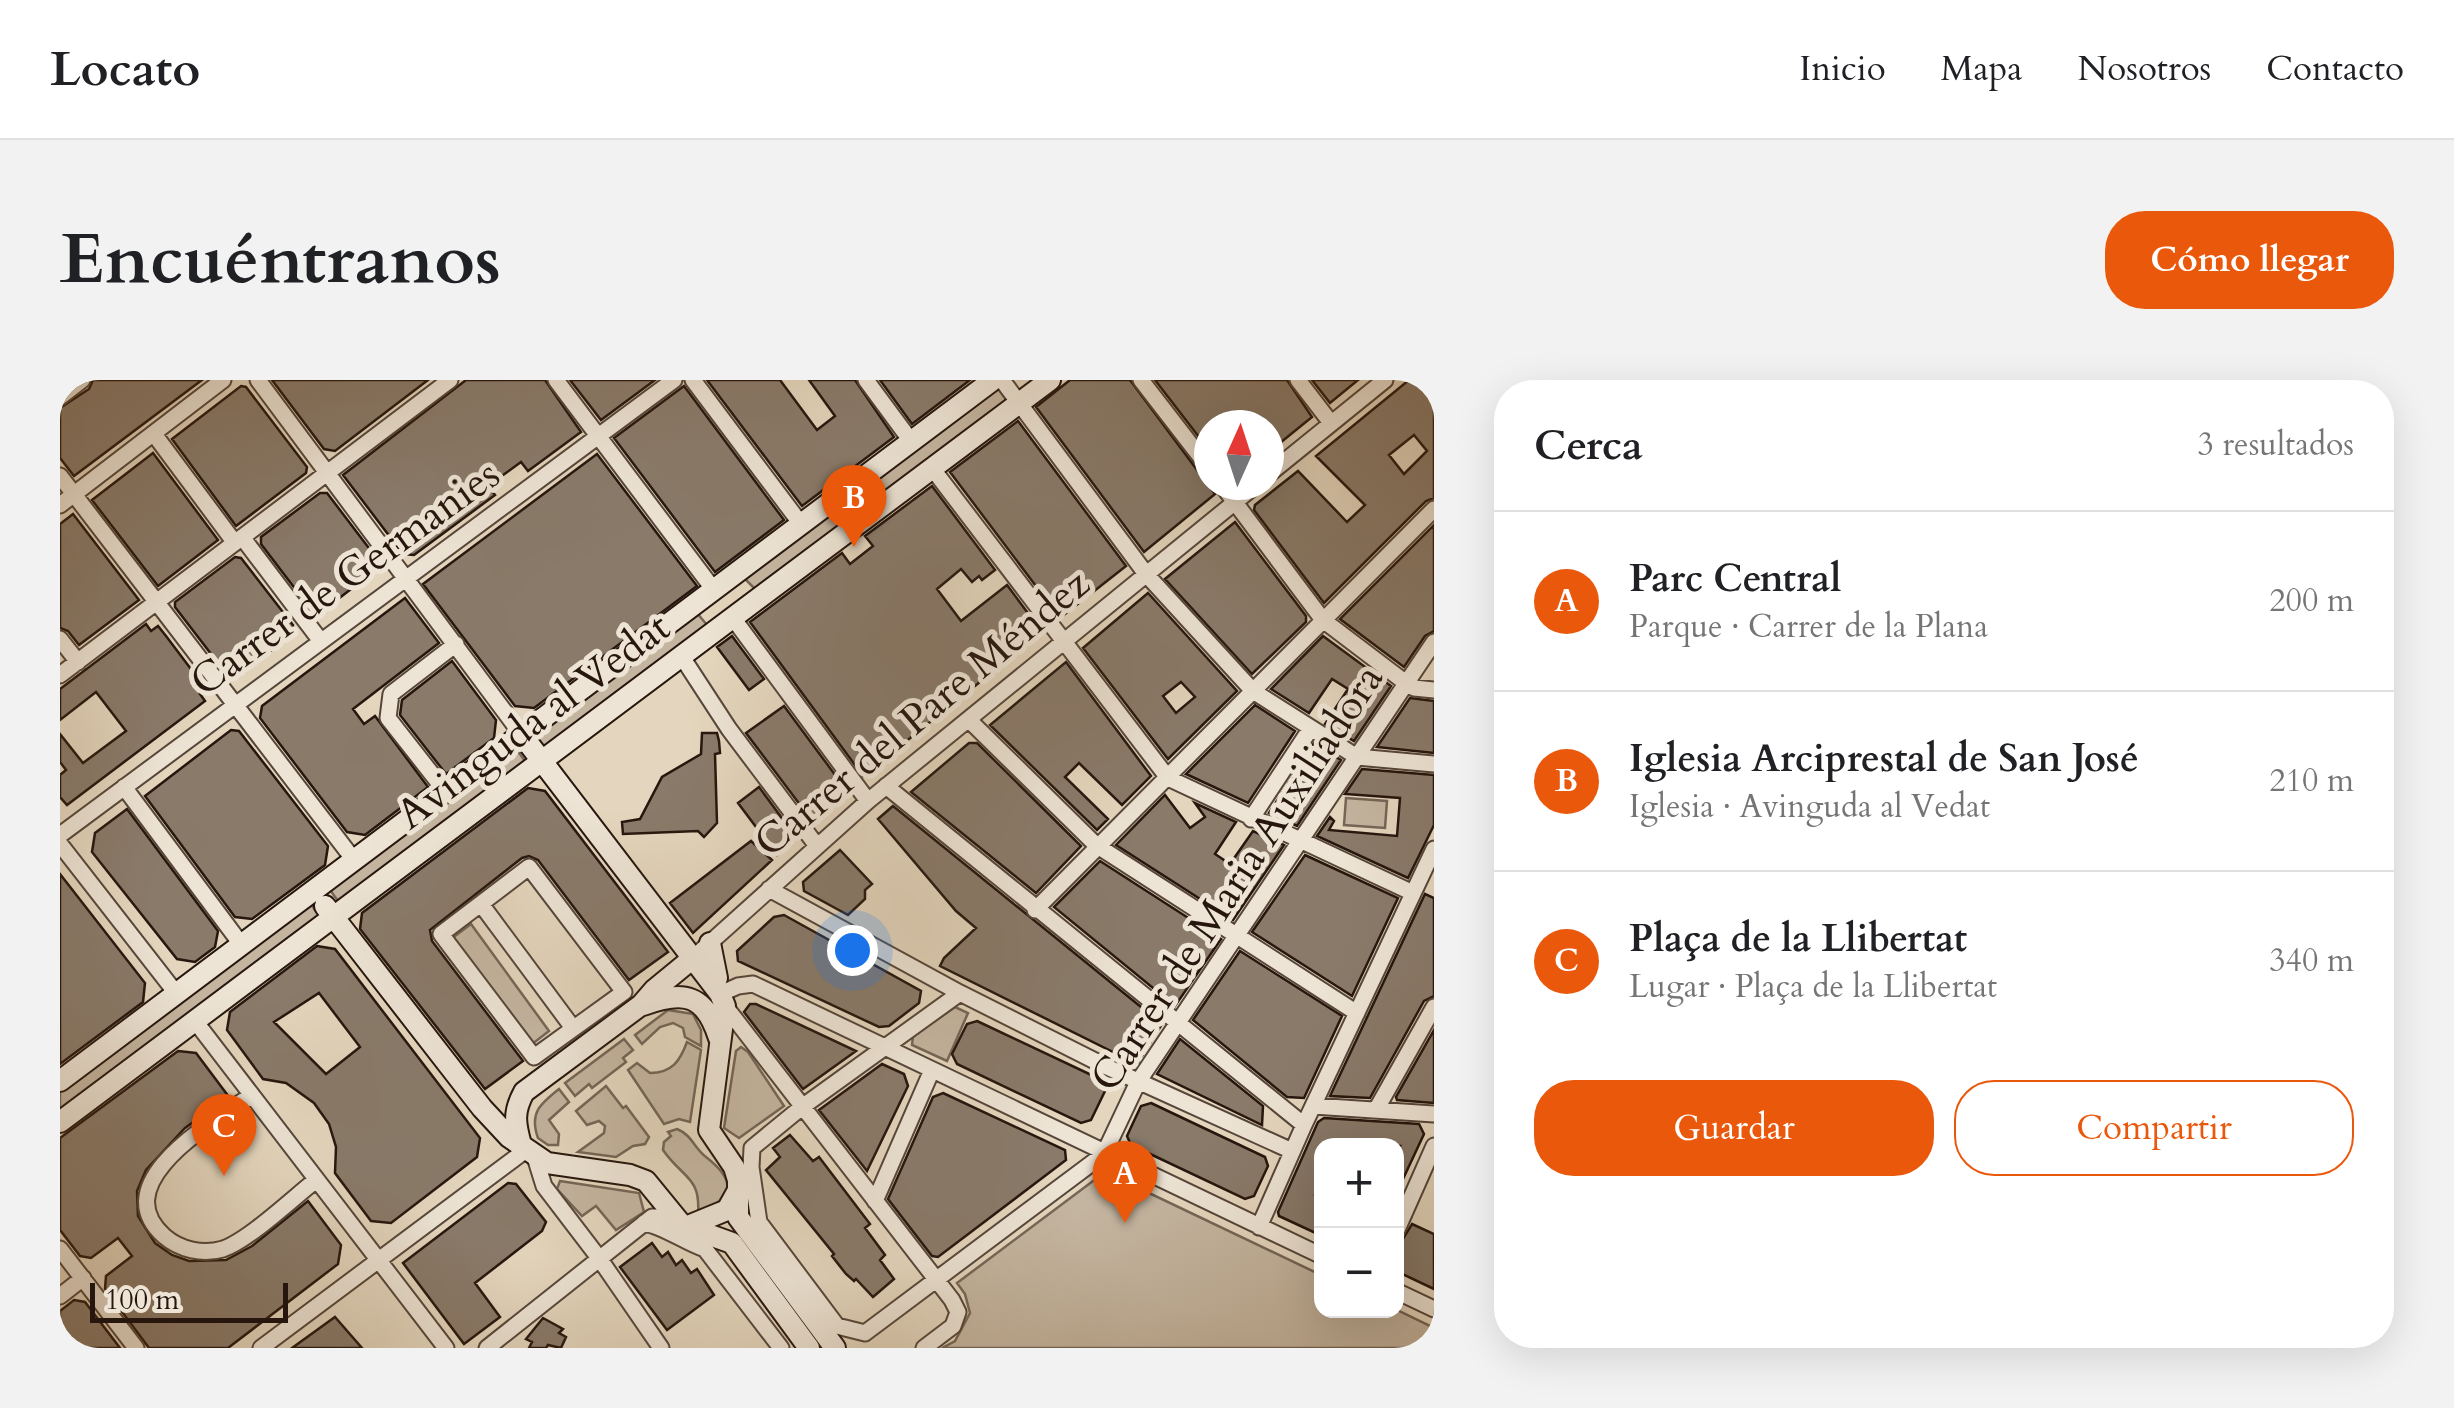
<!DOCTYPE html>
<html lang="es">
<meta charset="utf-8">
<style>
body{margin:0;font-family:Cardo,serif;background:#f2f2f2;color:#202124}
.controls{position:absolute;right:30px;bottom:30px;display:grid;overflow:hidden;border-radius:20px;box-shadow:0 10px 40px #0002}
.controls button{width:90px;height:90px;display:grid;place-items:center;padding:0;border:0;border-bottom:2px solid #e0e0e0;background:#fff;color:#202124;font:50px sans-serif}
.compass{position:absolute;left:1134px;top:30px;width:90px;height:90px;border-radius:50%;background:#fff;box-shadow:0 10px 40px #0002;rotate:3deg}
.scale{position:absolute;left:30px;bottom:25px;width:198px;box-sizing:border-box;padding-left:10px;border:5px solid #26160e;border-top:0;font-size:28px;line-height:35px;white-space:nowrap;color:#26160e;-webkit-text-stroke:8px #ede4d5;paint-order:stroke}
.you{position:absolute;left:792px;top:570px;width:35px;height:35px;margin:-25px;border:8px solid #fff;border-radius:50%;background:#1a73e8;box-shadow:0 0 0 15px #1a73e833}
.badge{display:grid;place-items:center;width:65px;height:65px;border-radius:50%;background:#ea580c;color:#fff;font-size:32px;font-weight:700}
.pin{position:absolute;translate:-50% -82px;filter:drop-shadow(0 2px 5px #0008)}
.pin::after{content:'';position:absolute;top:52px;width:35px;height:30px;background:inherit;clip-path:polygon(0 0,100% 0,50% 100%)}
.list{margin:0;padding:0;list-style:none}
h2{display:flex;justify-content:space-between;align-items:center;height:130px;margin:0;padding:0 40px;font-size:42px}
h2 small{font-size:32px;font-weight:400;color:#757577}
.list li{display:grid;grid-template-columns:65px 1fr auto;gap:30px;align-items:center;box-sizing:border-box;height:180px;padding:0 40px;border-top:2px solid #e0e0e0}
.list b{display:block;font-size:38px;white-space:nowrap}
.list p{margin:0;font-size:32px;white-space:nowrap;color:#757577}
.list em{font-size:32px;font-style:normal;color:#757577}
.actions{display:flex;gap:20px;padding:30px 40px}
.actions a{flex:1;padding:22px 0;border:2px solid #ea580c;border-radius:40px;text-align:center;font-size:35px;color:#ea580c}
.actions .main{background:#ea580c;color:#fff}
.map{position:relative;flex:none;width:1374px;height:968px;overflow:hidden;border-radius:40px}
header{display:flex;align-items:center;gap:60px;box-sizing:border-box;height:140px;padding:0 50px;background:#fff;border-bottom:2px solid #e0e0e0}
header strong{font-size:48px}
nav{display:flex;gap:55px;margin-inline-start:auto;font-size:35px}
.intro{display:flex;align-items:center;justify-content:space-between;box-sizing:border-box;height:240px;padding:0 60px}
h1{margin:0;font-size:70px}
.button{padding:25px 45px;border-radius:40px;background:#ea580c;color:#fff;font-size:35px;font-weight:700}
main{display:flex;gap:60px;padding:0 60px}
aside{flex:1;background:#fff;border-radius:40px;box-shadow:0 10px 40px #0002}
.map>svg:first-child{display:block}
</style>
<header>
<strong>Locato</strong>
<nav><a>Inicio</a><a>Mapa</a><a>Nosotros</a><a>Contacto</a></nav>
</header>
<div class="intro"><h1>Encuéntranos</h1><a class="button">Cómo llegar</a></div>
<main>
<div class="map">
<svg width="1374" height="968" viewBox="0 0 1374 968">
<rect width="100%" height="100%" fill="#e4d6be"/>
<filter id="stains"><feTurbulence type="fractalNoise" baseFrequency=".002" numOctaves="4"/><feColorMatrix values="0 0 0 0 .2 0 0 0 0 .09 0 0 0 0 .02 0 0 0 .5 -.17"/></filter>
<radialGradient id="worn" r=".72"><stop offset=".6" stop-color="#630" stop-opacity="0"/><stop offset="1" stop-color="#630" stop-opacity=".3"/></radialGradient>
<path fill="#c4b5a0" stroke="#756657" stroke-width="2.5" d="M937,7l11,15 -251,189 -13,-13z
M637,233l10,12 -163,123 -9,-11 1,-5z
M457,370l8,11 -187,140 -8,-11z
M1286,418l41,3 -2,27 -41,-3z
M249,522l12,15 -261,197v-25z
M411,544l78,107 -22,17 -80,-106z
M895,627l13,6 -21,48 -35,-16 1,-9z
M608,630l25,4 8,16v16l-16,-9 -2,-9 -10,-5 -13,4 -18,17 -7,-9z
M564,659l9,11 -10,8 3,4 -34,26 -3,-4 -14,12 -10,-13z
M627,662l14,8 -11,72 -11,-3 -15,5 -36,-54 9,-7 13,10c22,0 30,-12 37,-31z
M681,667l7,5 36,54 -45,32 -15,-10 12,-77z
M546,706l17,22 3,-2 23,31 -4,7 -12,2 -17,11 -38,-5 26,-19 1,-7 -6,-5 -12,4 -11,-14z
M499,709l10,13 -20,18 10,14 -1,11h-10l-10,-7c-9,-25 2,-34 21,-49z
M617,749c15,6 17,19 29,28 32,25 27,40 -8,58 3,-39 -15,-36 -35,-65l1,-8 7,-6 -3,-4z
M1045,792l216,103 1,36 75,-1 37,18v20h-492l13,-7 15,-28 -5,-19 -8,-11z
M500,801l79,12 5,19 -28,18 -20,-24 -14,10 -25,-27z"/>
<path fill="#897a6a" stroke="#26160e" stroke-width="2.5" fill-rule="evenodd" d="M33,0h109l-128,96 -14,-18v-50l29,-19z
M212,0h156l-93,71 -11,-2z
M406,0h79l36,52 -53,39 -7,-9 -33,24 7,9 -81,60 -11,-1 -60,-79z
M510,0h85l-54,40z
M647,0h73l37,50 18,-14 -26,-36h46l39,57 -92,69z
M820,0h90l-58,44z
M1010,0h60l85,114 -71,58 -108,-145z
M1095,0h132l25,37 -43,35v-27h-60v25z
M1252,0h46l-28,23z
M1349,0h17l8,5v113l-8,3 -102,102 -70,-93 1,-5 43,-34 49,51 18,-17 -49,-49zM1354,55l13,16 -23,23 -15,-19z
M181,6l5,1 61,80 -1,6 -70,53 -64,-87z
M624,6l100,134 -69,52 -101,-134z
M958,41l108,145 -66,52 -110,-146z
M93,73l65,87 -60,46 -66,-86z
M537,74l100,132 -163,122 -19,-2 -92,-122z
M872,106l63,84 -13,10 -3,-4 -7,6 -11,-13 -24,20 24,32 46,-36 35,47 -179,144 -113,-154 92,-69 8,11 23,-18 -8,-10z
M260,113h7l51,67 -1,9 -57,44 -8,-2 -51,-67v-7z
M13,134l66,86 -60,45 -11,-14 -8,-3v-104z
M1175,142l71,94v6l-54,52 -87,-95z
M1374,145v106l-9,5 -21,31 -64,-48z
M175,177l6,1 52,67 -1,10 -57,42 -7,-1 -53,-69v-5z
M1088,213l89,98 -69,68 -85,-111zM1121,302l14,15 -19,16 -13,-17z
M345,218l34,45 -86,66 11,15 11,-8 53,71 -63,48 -18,-3 -87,-114 2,-12z
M86,244l5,7 7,-5 8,10 40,53 -6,5 5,7 -138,104 -7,-8v-22l6,-5 -6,-8v-28l23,29 43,-32 -30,-39 -36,28v-31z
M672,256l32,43 -15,11 -32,-43z
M1263,256l68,50 -37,55 -29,-17 23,-35 -16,-10 -23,34 -38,-24z
M392,281l44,59 -2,18 -48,36 -46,-59 2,-15z
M1006,282l85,114 -29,29 -43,-42 -14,14 43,42 -11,11 -107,-105z
M1350,318l24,3v52l-57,-6z
M1195,325l40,26 -47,72 -62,-29z
M724,326l63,85 -34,31 -67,-89z
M171,350l8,1 89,115 -3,19 -73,54 -17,-2 -90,-121z
M642,353h15l2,8 1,12 -5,1 2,69 -13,14 -6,-6 -75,3 -1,-12 18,-3 22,-42 39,-23z
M909,363h8l104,103 -45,47 -125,-101z
M1254,363l27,17 -44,66 -28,-13z
M1302,389l72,6v50l-26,53 -91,-42 13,-19 4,4 -5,9 68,6 3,-38 -55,-4z
M699,407l37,50 -19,18 -39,-52z
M468,408l17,3 123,161 -39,28 -91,-120 -9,-4 -7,2 -92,72 2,11 91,120 -38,28 -125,-160 2,-16z
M1105,415l25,33 15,-11 -10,-14 41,19 -21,32 15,10 23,-33 31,14 -51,75 -117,-75z
M833,426l269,218 -25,40 -197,-98 4,-8 32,-30 -20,-17 -78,-92z
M67,429l91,122 -3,16 -20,15 -18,-3 -85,-107 3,-19z
M691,461l21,19 -79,73 -23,-30z
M780,470l32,34 -7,6v9l-17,16 -44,-24 -1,-9z
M1245,475l93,43 -46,98 -100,-64z
M1040,481l121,78 -46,67 -121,-99z
M0,494l85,109 -2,19 -83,62z
M1365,514l9,4v98l-10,5 -54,97 -40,-2z
M724,535l137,76 -2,12 -30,23 -10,1 -141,-66 -1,-10 37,-34z
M257,566l18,3 145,189 -3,19 -86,66 -20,-2 -36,-48 1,-26 -7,-23 -15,-21 -28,-20 -23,-4 -36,-49 3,-18zM259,613l41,54 -34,27 -52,-52z
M1180,571l102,65 -38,82 -17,-1 -94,-77z
M690,624h6l100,47 -53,38 -59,-77z
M917,641l125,59 4,9 -15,31 -10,3 -124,-59 -5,-10 15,-30z
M1374,650v73l-37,-3 -1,-3z
M1120,659l83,67 -1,19 -105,-51z
M118,671l18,2 33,44 -44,31 -39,42 -9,21 1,25 17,27 17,12 17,6 37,-1 26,-14 56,-45 33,44 -3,19 -110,84h-79l-44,-59 1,-13 26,-20 -14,-18 -27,20 -11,-2 -20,-26v-92z
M822,684l22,10 4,12 -41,85 -48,-61z
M883,713l122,57 1,10 -128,97 -6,-1 -44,-57 45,-102z
M1091,723l114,54 3,9 -14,30 -9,3 -114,-54 -4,-9 6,-13 8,-17z
M1264,738l95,6 5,10 -28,60v-41l4,-7h-78v36l-7,13 7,3v38l-43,-20 -1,-4 40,-90z
M730,755l23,26 6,-4 51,67 -5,4 20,27 -5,5 14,19 -21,18 -17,-18 -2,2 -8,-7 -14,-18 2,-2 -68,-84 14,-13 -7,-9z
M448,803l8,1 30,38 -4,9 -67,52 25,34 -36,27 -61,-81z
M1352,844l22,10v55l-38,-18v-21z
M592,863l10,14 6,-5 8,13 6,-5 9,13 6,-4 17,26 -47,35 -47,-63z
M14,920l11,2 35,46h-60v-37z
M275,937l27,31h-70z
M483,938l20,11 -4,4 7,4 -5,11 -13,-3 -2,3h-17l3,-6 -6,-3z"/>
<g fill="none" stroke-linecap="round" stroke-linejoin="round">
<defs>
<path id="street" d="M198,0l264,355
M496,0l158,210
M633,0l108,144
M806,0l45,61
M942,0l144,194 107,117 104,66 77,7
M1081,0l68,88
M1238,0l33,43
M0,17l22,-17
M94,54l81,109
M872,88l236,310 245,115
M1209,94l116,-94
M0,96l294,384
M1162,105l101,135 83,63 8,5 20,2
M0,125l163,-125
M182,157l78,103
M673,238l135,183
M0,259l18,23
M622,277l47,72 88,117
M0,295l390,-295
M909,340l127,125 261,168
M826,406l418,339
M64,407l117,157
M386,412l-58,-74 3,-24 65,-50
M1191,439l60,-91
M0,455l614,-455
M0,464l116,149
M469,487l95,125 -90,65 -93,-123z
M709,509l191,104 147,74 185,84
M421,524l92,124
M975,530l399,-401
M633,578l175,-157 388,-316
M660,614l18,-8 15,-2 569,272
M665,626l227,294 6,12 -5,14 -29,22
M135,641l251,327
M192,715c-37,26 -148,87 -88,141 16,14 39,19 59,13 26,-9 70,-51 93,-69
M1253,726l121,8
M1316,730l58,-103
M475,777l9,29 55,72 62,90
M815,821l57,-131
M584,843c20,3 40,19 61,26
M1199,847l45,-102 130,-276
M635,849l10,20 76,99
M1336,852l38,-86
M0,869l76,99
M1336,911l38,18
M0,916l23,-18
M805,953l239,-179 34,-72 296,-440
M805,953l-28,-7 -78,-104 -8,-55 1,-19 50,-41 158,-114
M201,968l265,-198
M427,968l165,-131h23"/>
<path id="secondary" d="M462,355l198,259 5,12 -16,124 25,37 4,13v37l97,131
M265,526l157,202 27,29 38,26 83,12 16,6 36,44 50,18 77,105
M650,563l7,35 -2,7
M583,625c41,-15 62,-11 76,33
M0,701l933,-701
M0,742l990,-742
M461,765c-6,-22 -8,-33 3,-53l117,-87 13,-15 39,-32
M628,846l39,-16 10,-18"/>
</defs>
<use href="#street" stroke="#56463a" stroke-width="19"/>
<use href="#secondary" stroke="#26160e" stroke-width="24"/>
<use href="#street" stroke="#ede4d5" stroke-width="15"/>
<use href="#secondary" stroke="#ede4d5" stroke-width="20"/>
</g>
<g text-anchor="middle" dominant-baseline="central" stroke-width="10" stroke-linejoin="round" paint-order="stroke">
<g font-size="42" fill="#26160e" stroke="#ede4d5">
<text transform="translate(285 198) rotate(-36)">Carrer de Germanies</text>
<text transform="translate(862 333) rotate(-40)">Carrer del Pare Méndez</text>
<text transform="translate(473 341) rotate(-37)">Avinguda al Vedat</text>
<text transform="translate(1177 498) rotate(-57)">Carrer de Maria Auxiliadora</text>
</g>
</g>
<rect width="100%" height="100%" filter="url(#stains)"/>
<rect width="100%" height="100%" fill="url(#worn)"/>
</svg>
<div class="controls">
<button>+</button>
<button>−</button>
</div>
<svg class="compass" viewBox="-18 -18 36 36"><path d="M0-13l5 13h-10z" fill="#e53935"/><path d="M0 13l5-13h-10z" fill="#757577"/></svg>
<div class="scale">100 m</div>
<div class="you"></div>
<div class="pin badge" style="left:1065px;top:843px">A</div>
<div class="pin badge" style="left:794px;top:167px">B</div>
<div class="pin badge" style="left:164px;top:796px">C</div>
</div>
<aside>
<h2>Cerca<small>3 resultados</small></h2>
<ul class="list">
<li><span class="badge">A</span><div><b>Parc Central</b><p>Parque · Carrer de la Plana</p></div><em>200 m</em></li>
<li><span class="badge">B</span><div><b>Iglesia Arciprestal de San José</b><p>Iglesia · Avinguda al Vedat</p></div><em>210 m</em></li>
<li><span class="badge">C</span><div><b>Plaça de la Llibertat</b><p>Lugar · Plaça de la Llibertat</p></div><em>340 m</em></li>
</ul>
<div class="actions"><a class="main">Guardar</a><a>Compartir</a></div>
</aside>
</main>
